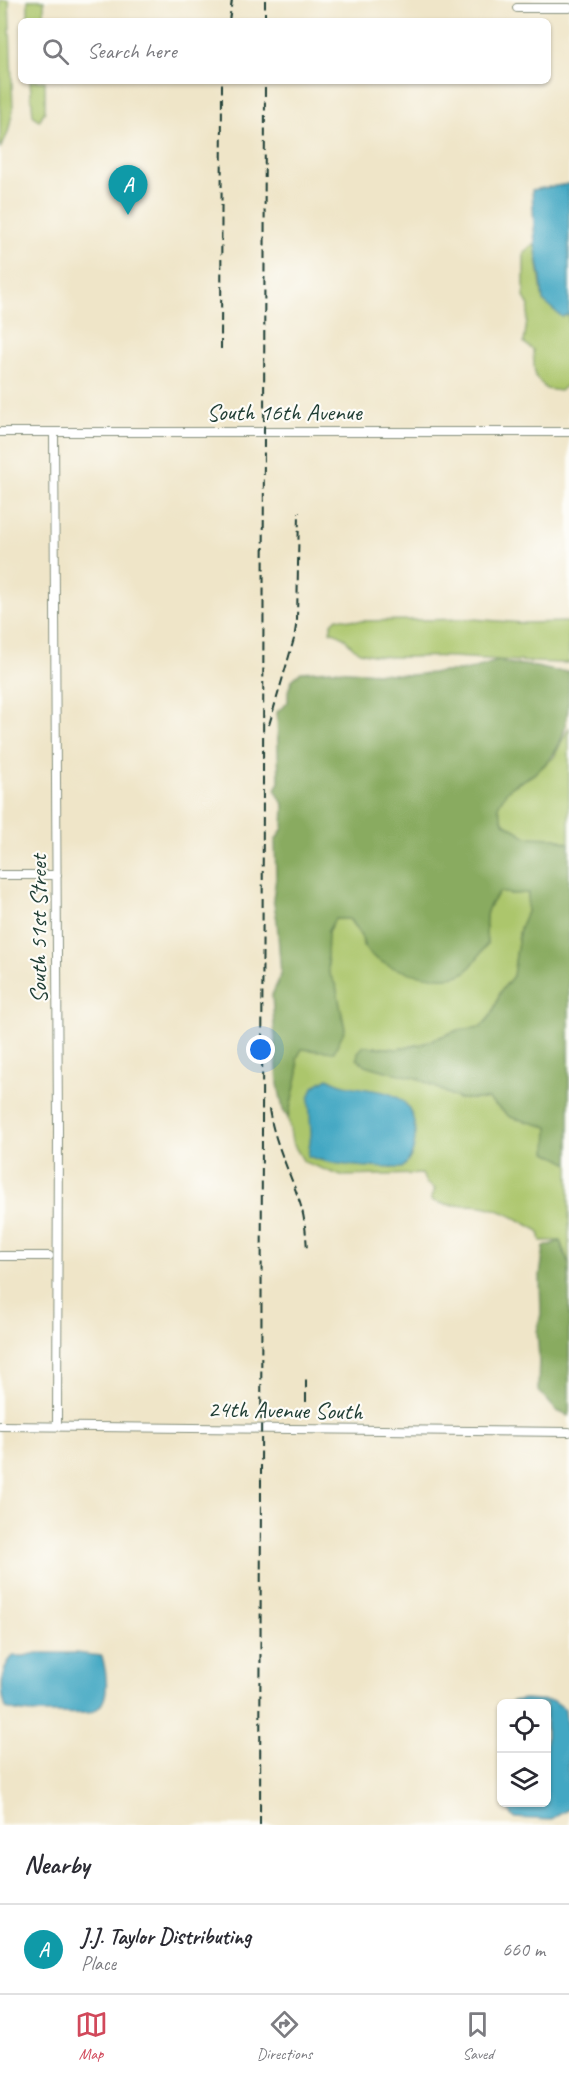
<!DOCTYPE html>
<style>
body{margin:0;font-family:Caveat,sans-serif;background:#f7f7f7;color:#2b2b33}
.controls{position:absolute;right:18px;bottom:18px;display:grid;overflow:hidden;border-radius:9px;box-shadow:0 2px 4px #0004}
.controls button{width:54px;height:54px;display:grid;place-items:center;padding:0;border:0;border-bottom:2px solid #e1e1e2;background:#fff;color:#2b2b33;font:30px sans-serif}
.you{position:absolute;left:261px;top:1050px;width:21px;height:21px;margin:-15px;border:4px solid #fff;border-radius:50%;background:#1a73e8;box-shadow:0 0 0 9px #1a73e833}
.badge{display:grid;place-items:center;width:39px;height:39px;border-radius:50%;background:#d1495b;color:#fff;font-size:20px;font-weight:700}
.pin{position:absolute;translate:-50% -50px;filter:drop-shadow(0 2px 3px #0008)}
.pin::after{content:'';position:absolute;top:32px;width:21px;height:18px;background:inherit;clip-path:polygon(0 0,100% 0,50% 100%)}
.list{margin:0;padding:0;list-style:none}
h2{display:flex;justify-content:space-between;align-items:center;height:78px;margin:0;padding:0 24px;font-size:26px}
h2 small{font-size:20px;font-weight:400;color:#7c7c81}
.list li{display:grid;grid-template-columns:39px 1fr auto;gap:18px;align-items:center;box-sizing:border-box;height:90px;padding:0 24px;border-top:2px solid #e1e1e2}
.list b{display:block;font-size:22px;white-space:nowrap}
.list p{margin:0;font-size:20px;white-space:nowrap;color:#7c7c81}
.list em{font-size:20px;font-style:normal;color:#7c7c81}
.icon{flex:none;width:33px;height:33px;fill:none;stroke:currentColor;stroke-width:2;stroke-linecap:round;stroke-linejoin:round}
.map{position:relative;flex:none;width:569px;height:1825px;overflow:hidden}
.search{position:absolute;background:#fff;box-shadow:0 2px 4px #0004;left:18px;right:18px;top:18px;height:66px;display:flex;align-items:center;gap:15px;box-sizing:border-box;padding:0 21px;border-radius:9px;color:#7c7c81;font-size:22px}
.sheet{height:168px;background:#fff}
nav{display:flex;justify-content:space-around;align-items:center;box-sizing:border-box;height:84px;border-top:2px solid #e1e1e2;background:#fff;font-size:16px;color:#7c7c81}
nav a{display:grid;justify-items:center;gap:3px}
nav .on{color:#d1495b}
.map>svg:first-child{display:block}
</style>
<div class="map">
<svg width="569" height="1825" viewBox="0 0 569 1825">
<rect width="100%" height="100%" fill="#fdfcf7"/>
<filter id="ink" filterUnits="userSpaceOnUse"><feTurbulence type="fractalNoise" baseFrequency=".0167" numOctaves="2"/><feDisplacementMap in="SourceGraphic" scale="12" xChannelSelector="R" yChannelSelector="G"/><feConvolveMatrix kernelMatrix="1 2 1 2 8 2 1 2 1" color-interpolation-filters="sRGB"/></filter>
<filter id="wash" filterUnits="userSpaceOnUse"><feTurbulence type="fractalNoise" baseFrequency=".008" numOctaves="4" result="noise"/><feDisplacementMap in="SourceGraphic" scale="24" xChannelSelector="R" yChannelSelector="G"/><feGaussianBlur stdDeviation="1.35" result="paint"/><feColorMatrix in="noise" values="0 0 0 0 0 0 0 0 0 0 0 0 0 0 0 0 0 1.4 0 .05"/><feComposite in="paint" operator="in"/></filter>
<g filter="url(#wash)">
<rect width="100%" height="100%" fill="#efe5c8"/>
<path fill="#acc66c" stroke="#668250" stroke-width="1.5" d="M0,0h9l4,110 -5,23 -8,16z
M28,0h16v21h-16z
M30,81h15v30l-6,10 -6,-6z
M535,244l8,57 19,15 7,-2v69l-9,8 -14,-2 -11,-13 -2,-26 -9,-7 5,-37 -5,-9v-45z
M337,618l22,3 114,-2 49,4 47,-1v41c-39,0 -77,-4 -116,-6 -31,-2 -63,4 -93,-5 -8,-3 -11,-10 -17,-15 -3,-3 -9,-4 -13,-6l2,-8z
M569,727v117l-13,-6h-29l-24,-16 -5,-16 9,-16 26,-15 21,-18z
M500,892l11,2 17,-1 -1,19 -7,16 -7,48 -12,15 -9,23 -11,13 -23,3 -36,14 -25,5 -33,-3 1,19 52,13 42,21h29l22,18 38,10 21,37v101l-9,-24h-19l-2,-10c-16,-9 -34,-20 -52,-24 -19,-5 -36,2 -56,-7l4,-11 -9,-6 -4,-9 -81,2 -37,-14 -12,-20 -4,-24 10,-46 -1,-14 5,-9 16,2 27,-22 -9,-43 -7,-13 -2,-16 1,-26 7,-12h14l13,19 1,8 124,-2c-2,-26 -5,-33 13,-52z"/>
<path fill="#89ab60" stroke="#54744a" stroke-width="1.5" d="M498,661c13,4 21,3 33,5 13,2 25,7 38,5 0,43 0,79 -37,104 -20,11 -23,10 -34,31l5,16 24,15 29,1 13,6v320l-22,-12 1,-25 -38,-10 -22,-18h-29l-42,-21 -31,-7 -21,-6 -8,-6 1,-7 6,-6 33,3 25,-5 36,-14 23,-3 11,-13 9,-23 12,-15 7,-48 7,-16 1,-19 -17,1 -11,-2c-18,19 -15,26 -13,52 -5,7 -16,25 -23,29 -23,12 -81,-3 -97,-22 -4,-4 -3,-8 -5,-13 -2,-7 -8,-14 -13,-19h-14l-7,12 -1,26 2,16 7,13 9,43 -11,23 -32,-3 -5,9 1,14 -10,46 -5,-8 -5,-26 -6,-89 9,-20 -4,-55 -4,-21 3,-21 -1,-37 8,-13 1,-22 -9,-17 4,-7 -2,-70 11,-10v-11l4,-11 9,-8 31,-2 78,5 58,-5z
M560,1241l9,24v151l-12,-5 -19,-21 1,-33 -2,-25 4,-18 -1,-38 4,-29z"/>
<path fill="#43a7c3" stroke="#31727c" stroke-width="1.5" d="M569,184v130l-7,3 -19,-16 -2,-23 -6,-34 -3,-54z
M328,1078c31,20 87,-2 87,57 0,13 -3,24 -13,33 -27,0 -69,-2 -94,-12l3,-22 -2,-36 4,-11z
M37,1653h38l27,3c5,18 11,53 -15,57 -11,1 -23,0 -34,0 -16,0 -31,1 -47,-5 -6,-16 -6,-39 7,-52h11z
M525,1699l29,2 11,8 4,39v61l-19,11 -36,-2 -6,-8 -1,-7 39,-1v-98l-35,-1 1,-2z"/>
</g>
<g filter="url(#ink)">
<g fill="none" stroke-linecap="round" stroke-linejoin="round">
<defs>
<path id="street" d="M517,8h52
M0,432h569
M54,432l4,696 -1,298
M0,875h57
M0,1256h49
M0,1426l569,6"/>
</defs>
<use href="#street" stroke="#87917e" stroke-width="10"/>
<use href="#street" stroke="#fff" stroke-width="8"/>
<path stroke="#1f3d34" stroke-width="2" stroke-dasharray="9 4.5" stroke-linecap="butt" d="M229,21l3,-21
M265,21v-21
M221,349l1,-268
M269,725l25,-86 3,-19 2,-108
M269,1109c5,33 21,63 31,94 5,15 6,31 7,47
M306,1402v-23
M260,1825l5,-1744"/>
</g>
</g>
<g text-anchor="middle" dominant-baseline="central" stroke-width="4.5" stroke-linejoin="round" paint-order="stroke">
<g font-size="24" fill="#1f3d34" stroke="#fdfcf7">
<text x="284" y="412">South 16th Avenue</text>
<text transform="translate(38 929) rotate(-90)">South 51st Street</text>
<text transform="translate(285 1410) rotate(1)">24th Avenue South</text>
</g>
</g>
</svg>
<div class="controls">
<button><svg class="icon" aria-label="locate" viewBox="0 0 24 24"><circle cx="12" cy="12" r="6"/><path d="M12 2v4M12 18v4M2 12h4M18 12h4"/></svg></button>
<button><svg class="icon" aria-label="layers" viewBox="0 0 24 24"><path d="M12 4l9 5-9 5-9-5zM3 14l9 5 9-5"/></svg></button>
</div>
<div class="you"></div>
<div class="pin badge" style="left:128px;top:215px;background:#0f9aa8">A</div>
<div class="search"><svg class="icon" aria-label="search" viewBox="0 0 24 24"><circle cx="10" cy="10" r="6"/><path d="M15 15l6 6"/></svg>Search here</div>
</div>
<section class="sheet">
<h2>Nearby<small></small></h2>
<ul class="list">
<li><span class="badge" style="background:#0f9aa8">A</span><div><b>J.J. Taylor Distributing</b><p>Place</p></div><em>660 m</em></li>
</ul>
</section>
<nav>
<a class="on"><svg class="icon" aria-label="map" viewBox="0 0 24 24"><path d="M3 6l6-2 6 2 6-2v14l-6 2-6-2-6 2zM9 4v14M15 6v14"/></svg>Map</a>
<a><svg class="icon" aria-label="directions" viewBox="0 0 24 24"><path d="M12 3l9 9-9 9-9-9zM9 14v-3h6M13 9l2 2-2 2"/></svg>Directions</a>
<a><svg class="icon" aria-label="saved" viewBox="0 0 24 24"><path d="M7 4h10v16l-5-4-5 4z"/></svg>Saved</a>
</nav>
